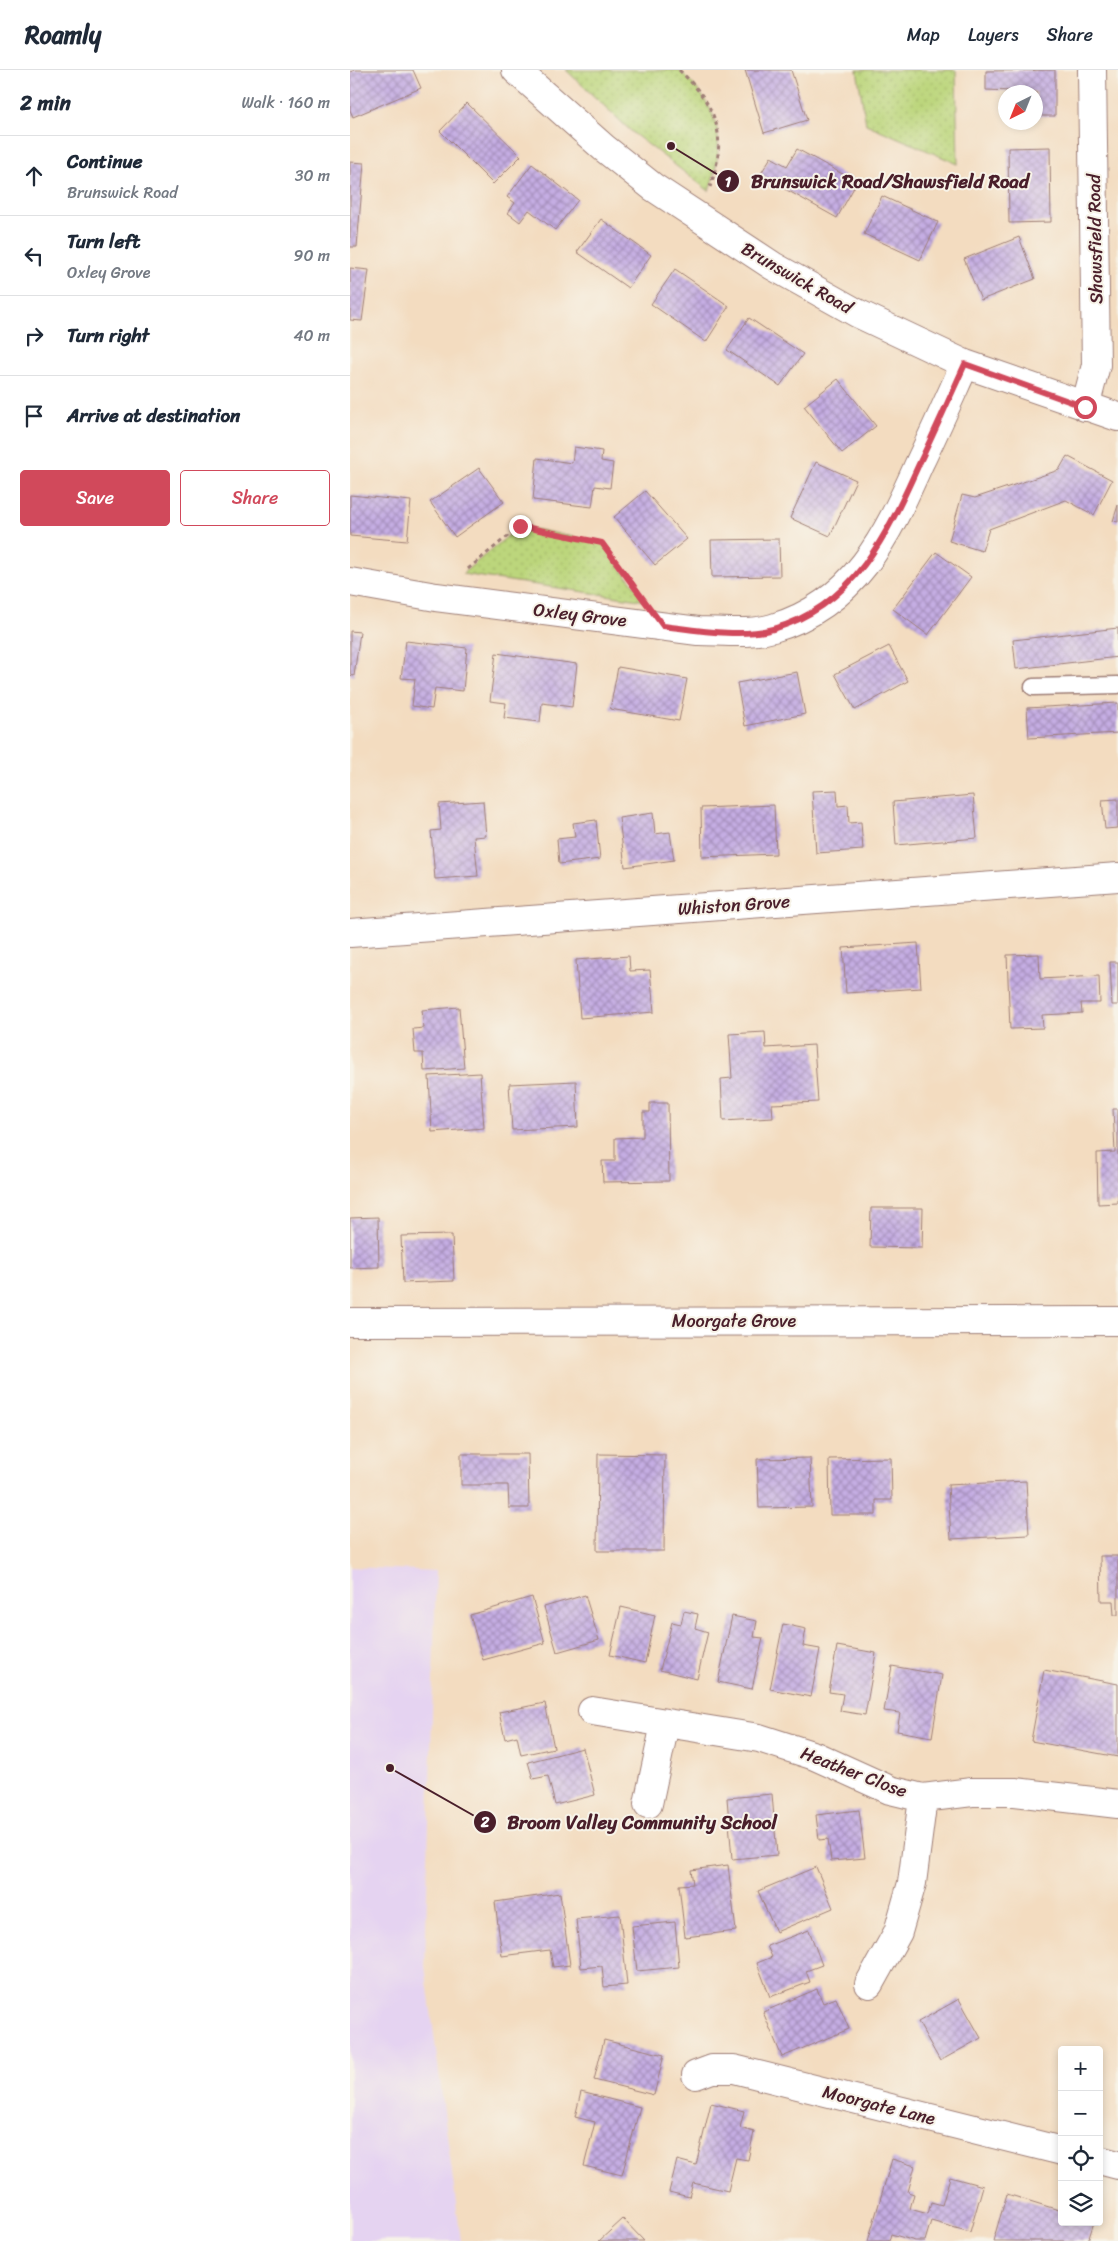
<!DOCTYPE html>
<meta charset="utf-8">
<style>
body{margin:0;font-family:Sriracha,sans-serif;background:#f2f2f3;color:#1f2937}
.controls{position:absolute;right:15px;bottom:15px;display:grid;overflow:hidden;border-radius:5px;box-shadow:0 2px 8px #0003}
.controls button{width:45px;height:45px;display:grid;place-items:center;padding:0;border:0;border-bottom:1px solid #e0e1e3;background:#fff;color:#1f2937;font:25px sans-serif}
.compass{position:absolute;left:648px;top:15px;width:45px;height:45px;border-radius:50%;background:#fff;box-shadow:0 2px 8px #0003;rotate:223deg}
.stop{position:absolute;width:15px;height:15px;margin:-11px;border:4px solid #d1495b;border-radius:50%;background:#fff}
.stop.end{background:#d1495b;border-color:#fff;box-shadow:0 1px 5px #0008}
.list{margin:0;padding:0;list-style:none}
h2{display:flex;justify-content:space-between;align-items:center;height:65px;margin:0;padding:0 20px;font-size:21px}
h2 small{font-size:16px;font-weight:400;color:#747a83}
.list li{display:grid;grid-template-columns:32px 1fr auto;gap:15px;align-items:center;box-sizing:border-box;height:80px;padding:0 20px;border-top:1px solid #e0e1e3}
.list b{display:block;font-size:19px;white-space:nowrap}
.list p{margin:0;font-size:16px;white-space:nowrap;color:#747a83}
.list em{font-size:16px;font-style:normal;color:#747a83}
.actions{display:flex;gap:10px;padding:15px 20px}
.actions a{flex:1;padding:11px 0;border:1px solid #d1495b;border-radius:5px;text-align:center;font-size:18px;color:#d1495b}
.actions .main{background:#d1495b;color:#fff}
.icon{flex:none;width:28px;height:28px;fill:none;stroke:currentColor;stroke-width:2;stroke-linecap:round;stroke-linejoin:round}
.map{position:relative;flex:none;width:768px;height:2171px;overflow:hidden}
header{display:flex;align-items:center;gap:30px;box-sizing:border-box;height:70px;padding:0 25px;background:#fff;border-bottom:1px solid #e0e1e3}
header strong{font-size:24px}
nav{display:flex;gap:28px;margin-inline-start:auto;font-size:18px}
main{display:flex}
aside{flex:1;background:#fff}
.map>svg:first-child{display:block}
</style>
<header>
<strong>Roamly</strong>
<nav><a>Map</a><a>Layers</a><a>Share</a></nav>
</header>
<main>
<aside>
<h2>2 min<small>Walk · 160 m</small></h2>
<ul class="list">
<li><svg class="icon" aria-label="ahead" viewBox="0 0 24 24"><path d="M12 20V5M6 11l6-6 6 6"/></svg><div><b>Continue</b><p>Brunswick Road</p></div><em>30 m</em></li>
<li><svg class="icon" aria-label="left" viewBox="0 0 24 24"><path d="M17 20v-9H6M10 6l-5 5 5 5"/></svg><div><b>Turn left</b><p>Oxley Grove</p></div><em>90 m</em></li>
<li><svg class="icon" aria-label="right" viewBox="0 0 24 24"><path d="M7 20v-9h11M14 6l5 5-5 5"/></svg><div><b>Turn right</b></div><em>40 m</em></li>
<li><svg class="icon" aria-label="arrive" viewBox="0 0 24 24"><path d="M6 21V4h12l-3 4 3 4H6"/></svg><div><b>Arrive at destination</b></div></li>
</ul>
<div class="actions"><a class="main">Save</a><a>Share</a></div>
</aside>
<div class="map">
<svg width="768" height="2171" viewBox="0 0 768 2171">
<defs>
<pattern id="grass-dots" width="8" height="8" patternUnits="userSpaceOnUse" patternTransform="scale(1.25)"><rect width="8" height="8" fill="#bcd67c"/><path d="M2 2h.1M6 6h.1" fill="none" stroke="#a3b76b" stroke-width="1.8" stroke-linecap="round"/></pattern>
<pattern id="building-cross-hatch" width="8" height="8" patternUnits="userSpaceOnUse" patternTransform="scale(1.25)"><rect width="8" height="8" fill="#c5ade3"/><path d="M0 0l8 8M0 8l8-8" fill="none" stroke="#a28cb8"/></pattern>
</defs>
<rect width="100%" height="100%" fill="#f7f3e8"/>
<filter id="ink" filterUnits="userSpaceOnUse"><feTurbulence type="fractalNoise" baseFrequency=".02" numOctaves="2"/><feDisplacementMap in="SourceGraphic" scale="10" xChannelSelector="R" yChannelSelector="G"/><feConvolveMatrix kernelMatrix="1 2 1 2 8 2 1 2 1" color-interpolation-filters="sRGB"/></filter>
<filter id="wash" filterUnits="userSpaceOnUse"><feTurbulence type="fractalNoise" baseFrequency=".0096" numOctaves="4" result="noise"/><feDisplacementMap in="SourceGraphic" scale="20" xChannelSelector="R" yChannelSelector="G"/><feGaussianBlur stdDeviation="1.12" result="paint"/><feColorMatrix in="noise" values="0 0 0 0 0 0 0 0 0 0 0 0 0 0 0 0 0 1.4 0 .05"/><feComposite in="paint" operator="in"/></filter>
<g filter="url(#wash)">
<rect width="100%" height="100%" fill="#f3dcc0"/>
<path fill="#e5d3f1" d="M0,1497l86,4 -11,395 36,275h-111z"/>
<path fill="url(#grass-dots)" stroke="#837a54" d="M216,0h113c41,39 48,67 30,121l-76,-58z
M507,0h99l2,94 -92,-40z
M170,456l82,17 44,58 -184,-27z"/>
<g id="blocks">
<path fill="url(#building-cross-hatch)" d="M5,0h58l8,18 -68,29 -3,-7v-38z
M395,0h46l16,50 -43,13z
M705,0v46h-19v-24l-50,-2v-19z
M117,33l54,53 -28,28 -53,-53z
M700,77l1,75 -42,1 -1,-75z
M447,79l60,33 -20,36 -77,-43 11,-18 16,9z
M0,92l14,1 -7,84h-7z
M182,94l46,36 -23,30 -26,-20 -9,12 -12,-9 7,-10 -8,-6z
M532,126l56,26 -18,38 -56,-26z
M251,149l50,36 -23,33 -51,-36z
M669,167l16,42 -54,21 -17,-41z
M0,198l19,2 -7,51 -12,-1z
M325,199l54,37 -23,36 -55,-38z
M399,248l54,36 -23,32 -53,-36z
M488,309l38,47 -34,27 -38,-47z
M224,377l28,4 -1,10 12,2 -3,25 -15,-2 -3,21 -59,-7 4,-42 35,5z
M717,386l45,24 -18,35 -28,-15 -77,29 -7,22 -33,-10 13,-46 13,3 84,-28z
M466,392l40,18 -26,56 -40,-18z
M129,398l25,34 -49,35 -25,-35z
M295,421l42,48 -32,26 -41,-48z
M0,425l61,6 -4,40 -57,-5z
M768,435v17l-5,-1z
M429,469l1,37 -68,1 -1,-37z
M586,482l35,25 -43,58 -35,-26z
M768,558v29l-102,12 -3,-29z
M0,561l10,1 -6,44 -4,-1z
M56,571l61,7 -4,43 -28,-3 -3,21 -20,-3 3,-27 -14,-1z
M539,576l19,35 -53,29 -20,-36z
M146,583l81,11 -5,43 -30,-4 -2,19 -36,-4 2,-15 -16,-2z
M268,597l69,12 -8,42 -69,-12z
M447,602l8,42 -60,12 -8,-43z
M768,633v30l-89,5 -2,-30z
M487,720l1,16 10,-1 1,18 12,-1 2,28 -47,3 -4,-62z
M623,725l4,43 -81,7 -3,-43z
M768,729v29l-13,1 -3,-29z
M133,731l3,35 -12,1 4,39 -43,3 -4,-48 10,-1 -2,-26z
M424,735l2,49 -74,3 -1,-49z
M303,743l2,21 15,-2 4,28 -49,7 -6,-49z
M246,750l4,39 -41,5 -2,-25 18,-2 -2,-14z
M568,873l3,45 -75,5 -3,-45z
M689,884l1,25 59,-3 1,27h-19l1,10 -40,2 1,13 -33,1 -3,-74z
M279,886l1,15 20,-1 4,42 -74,6 -4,-58z
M760,892h8v43h-6z
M109,937l5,61 -40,3 -1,-18h-8l-2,-24 11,-1 -2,-18z
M415,962l1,16 48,-3 4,57 -46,2 1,14 -50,3 -2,-42 11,-1 -3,-44z
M130,1003l4,55 -52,4 -3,-56z
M226,1011l2,46 -66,3 -3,-46z
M300,1033h18l1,78 -66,1 -1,-21h13v-23l28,-1v-25h7z
M763,1039h5v94l-20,1 -1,-51 18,-1z
M521,1138h52l-1,40 -52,-1z
M28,1147l1,50 -29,1v-50z
M102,1165l2,46 -51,2 -2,-47z
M111,1384h67l1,54h-20l-1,-23h-47z
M248,1384l67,1 -1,96h-67z
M460,1388l2,49 -53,1 -2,-49z
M541,1388l1,42h-16v15h-46l-1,-56z
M676,1411l3,54 -78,4 -3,-54z
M750,1486h18v59h-4l-1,-14h-12z
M235,1525l14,45 -42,12 -13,-45z
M182,1527l13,46 -62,17 -13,-45z
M271,1537l34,8 -10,48 -35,-8z
M334,1541l14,3 -3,14 13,4 -11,47 -37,-9 12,-48 9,2z
M382,1546l25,5 -3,16 9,1 -11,51 -34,-7z
M433,1554l23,5 -3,17 17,3 -9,48 -41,-8z
M487,1576l39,7 -11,62 -25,-4 3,-17 -14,-2z
M542,1596l50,9 -10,62 -35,-6 3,-18 -16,-2z
M694,1600l74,14v73l-87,-16z
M195,1633l9,45 -33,7 -4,-19 -12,3 -6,-27z
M233,1678l12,47 -40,10 -7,-29 -15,3 -5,-17z
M422,1724l5,61 -45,4 -5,-61z
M509,1740l6,48 -34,3 -3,-22 -9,1 -3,-25z
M378,1795l8,66 -51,6 -6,-52 14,-1 -2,-14z
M466,1797l17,41 -57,24 -18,-41z
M210,1823l10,72 -17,2 -3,-17 -48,6 -7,-54z
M270,1845l7,70 -23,2 -2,-21 -21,2 -5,-49z
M325,1852l4,45 -42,4 -5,-45z
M459,1860l13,35 -16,6 4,11 -40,15 -13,-34 15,-6 -5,-11z
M467,1919l6,14 13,-5 13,31 -67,28 -19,-45z
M609,1929l22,39 -41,23 -22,-39z
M254,1970l60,15 -10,40 -60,-15z
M231,2022l59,15 -18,68 -38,-9 11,-44 -20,-5z
M361,2033l33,8 -4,17 14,4 -6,28 -12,-2 -8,33 -35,-8 -4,14 -20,-5 8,-32 19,5z
M542,2089l23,7 -7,26 6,2 -4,15 18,5 3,-12 11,3 8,-28 33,9 -13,46 -39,-11 -6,20h-10l-24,-7 -2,7h-21z
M657,2124l55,17v11h32l-6,19h-95z
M273,2149l21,22h-45z"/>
</g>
</g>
<g filter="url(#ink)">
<use href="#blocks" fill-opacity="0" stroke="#9e7e76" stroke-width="1"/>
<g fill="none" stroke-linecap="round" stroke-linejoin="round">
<defs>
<path id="service" d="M683,617l85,-2"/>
<path id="minor" d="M166,0l88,78 49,39 120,79 84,47 108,51 153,53
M735,337l11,-42 -4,-295
M0,512l86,15 262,34c24,0 52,4 75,-3 82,-24 114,-92 146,-164 16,-33 31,-67 46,-100
M0,863l768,-56
M0,1252l768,-1
M242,1641l167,27 56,18 75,34 33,8 49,-6h43l103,12
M298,1734l17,-80
M519,1914l29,-52 14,-49 11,-85
M346,2005l16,-6h22l328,82
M749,2090l19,5"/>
</defs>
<use href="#service" stroke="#9e7e76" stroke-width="19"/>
<use href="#minor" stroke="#9e7e76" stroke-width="30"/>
<path stroke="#9e7e76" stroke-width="3" stroke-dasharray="4 4" stroke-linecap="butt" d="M329,0c39,37 49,66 31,117
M118,499l52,-43 82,17 36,48"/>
<use href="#service" stroke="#fff" stroke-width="16"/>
<use href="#minor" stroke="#fff" stroke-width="28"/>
</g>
</g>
<g fill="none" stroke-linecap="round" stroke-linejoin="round" filter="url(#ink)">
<path stroke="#d1495b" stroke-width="6" d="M170,456l82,17 61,83c33,4 78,12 110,3 81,-23 114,-94 146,-165 16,-33 31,-67 46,-100l120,43"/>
</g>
<g text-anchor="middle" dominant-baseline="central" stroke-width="4" stroke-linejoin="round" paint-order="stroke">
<g font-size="18" fill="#4a1f2b" stroke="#f7f3e8">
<text transform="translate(745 169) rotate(-91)">Shawsfield Road</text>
<text transform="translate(447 208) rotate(30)">Brunswick Road</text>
<text transform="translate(230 545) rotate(7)">Oxley Grove</text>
<text transform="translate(384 835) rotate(-4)">Whiston Grove</text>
<text x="384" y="1251">Moorgate Grove</text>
<text transform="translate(504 1702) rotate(21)">Heather Close</text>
<text transform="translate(529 2035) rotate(14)">Moorgate Lane</text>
</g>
</g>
<path fill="none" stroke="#4a1f2b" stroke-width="2" d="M321 76L378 111M40 1698L135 1752"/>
<g fill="#4a1f2b" stroke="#f7f3e8" stroke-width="2">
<circle cx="321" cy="76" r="5"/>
<circle cx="40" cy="1698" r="5"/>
<circle cx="378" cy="111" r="12"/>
<circle cx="135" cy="1752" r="12"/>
</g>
<g font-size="15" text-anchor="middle" font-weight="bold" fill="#fff">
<text x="378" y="117">1</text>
<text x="135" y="1757">2</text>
</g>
<g font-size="19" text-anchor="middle" font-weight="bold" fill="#4a1f2b" stroke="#f7f3e8" stroke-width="4" stroke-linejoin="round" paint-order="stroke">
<text x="540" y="118">Brunswick Road/Shawsfield Road</text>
<text x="292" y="1759">Broom Valley Community School</text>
</g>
</svg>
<div class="controls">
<button>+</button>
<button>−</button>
<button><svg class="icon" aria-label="locate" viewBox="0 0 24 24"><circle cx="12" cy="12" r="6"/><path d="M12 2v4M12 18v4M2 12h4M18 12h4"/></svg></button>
<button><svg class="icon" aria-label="layers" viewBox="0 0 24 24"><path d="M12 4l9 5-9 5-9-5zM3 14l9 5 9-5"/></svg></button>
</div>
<svg class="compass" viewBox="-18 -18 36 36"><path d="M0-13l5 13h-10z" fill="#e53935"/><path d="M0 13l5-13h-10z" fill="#747a83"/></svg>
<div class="stop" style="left:735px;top:337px"></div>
<div class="stop end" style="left:170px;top:456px"></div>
</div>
</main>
